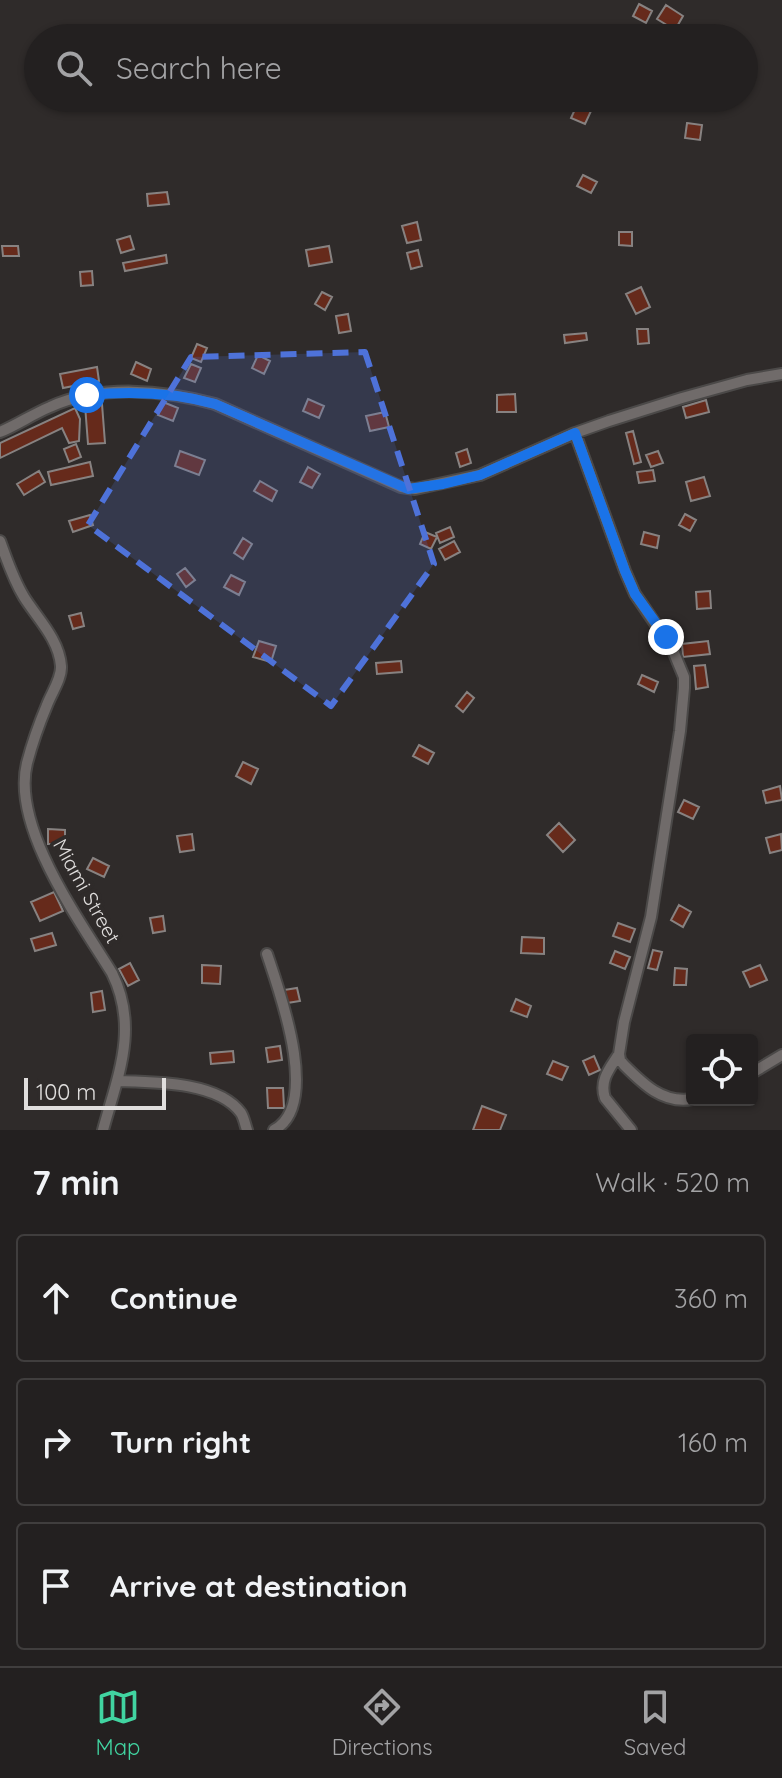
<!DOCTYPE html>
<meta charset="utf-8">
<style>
body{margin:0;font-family:Quicksand,sans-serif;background:#2f2d2d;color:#f1f3f6}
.controls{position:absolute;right:24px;bottom:24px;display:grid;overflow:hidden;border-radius:8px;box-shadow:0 2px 6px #0004}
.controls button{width:72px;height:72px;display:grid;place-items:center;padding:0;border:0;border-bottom:2px solid #403e3e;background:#232020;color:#f1f3f6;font:40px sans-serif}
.scale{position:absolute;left:24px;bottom:20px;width:142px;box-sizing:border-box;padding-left:8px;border:4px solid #e0dedd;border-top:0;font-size:22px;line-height:28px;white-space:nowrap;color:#e0dedd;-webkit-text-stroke:6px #2f2b2a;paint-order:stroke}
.stop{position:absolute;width:24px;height:24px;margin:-18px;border:6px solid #1a73e8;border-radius:50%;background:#fff}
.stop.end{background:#1a73e8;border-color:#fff;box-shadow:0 2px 8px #0008}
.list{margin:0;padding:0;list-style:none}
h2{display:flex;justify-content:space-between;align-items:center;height:104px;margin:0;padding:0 32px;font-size:34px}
h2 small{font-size:26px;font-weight:400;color:#a3a3a5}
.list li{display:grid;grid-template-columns:52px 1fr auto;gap:24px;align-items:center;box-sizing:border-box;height:128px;margin:0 16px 16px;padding:0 16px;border:2px solid #403e3e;border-radius:8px}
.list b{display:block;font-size:30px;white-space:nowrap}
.list em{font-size:26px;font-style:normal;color:#a3a3a5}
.icon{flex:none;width:44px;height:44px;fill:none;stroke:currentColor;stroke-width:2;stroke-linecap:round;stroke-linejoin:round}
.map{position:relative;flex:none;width:782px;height:1130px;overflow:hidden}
.search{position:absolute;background:#232020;box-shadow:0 2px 6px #0004;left:24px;right:24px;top:24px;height:88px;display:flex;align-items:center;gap:20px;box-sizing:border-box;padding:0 28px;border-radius:44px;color:#a3a3a5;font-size:30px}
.sheet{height:536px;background:#232020}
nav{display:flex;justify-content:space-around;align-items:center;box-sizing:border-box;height:112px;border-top:2px solid #403e3e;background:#232020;font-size:22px;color:#a3a3a5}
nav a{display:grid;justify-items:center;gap:4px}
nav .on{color:#41d4a1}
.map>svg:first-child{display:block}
</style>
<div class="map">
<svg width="782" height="1130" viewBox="0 0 782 1130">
<rect width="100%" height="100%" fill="#2f2b2a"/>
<path fill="#662a1b" stroke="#878281" stroke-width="2" d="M639,4l13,7 -6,12 -13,-7z
M666,5l17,11 -8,14 -18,-11z
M577,105l14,6 -6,13 -14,-6z
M687,123l15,2 -2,15 -15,-2z
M583,175l14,7 -6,11 -14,-7z
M167,192l2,12 -21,2 -1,-12z
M417,222l4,18 -14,3 -5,-17z
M619,232h13v14l-13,-1z
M130,236l4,13 -13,4 -4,-13z
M2,246h16l1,10h-16z
M329,246l3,16 -23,4 -3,-16z
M418,250l4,16 -11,3 -4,-16z
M166,255l1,8 -42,8 -2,-8z
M92,271l1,14 -12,1 -1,-14z
M641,287l9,20 -14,7 -10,-20z
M322,292l10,5 -7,13 -10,-6z
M348,314l3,17 -12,2 -3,-17z
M637,329h11l1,14 -11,1z
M586,333l1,7 -22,3 -1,-8z
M197,344l10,4 -6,14 -10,-4z
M258,355l12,6 -6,13 -12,-6z
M136,362l15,7 -4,12 -16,-7z
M191,364l10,4 -6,14 -11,-4z
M97,367l2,14 -36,7 -3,-14z
M515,394l1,18h-19v-17z
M308,399l16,7 -5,12 -16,-7z
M706,400l3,12 -23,6 -3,-11z
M163,402l15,6 -5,13 -15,-6z
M102,404l3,39 -17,1 -3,-39z
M75,408l5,11 -1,22 -10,2 -7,-15 -62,30v-15z
M385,412l4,15 -19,4 -4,-15z
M633,431l8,31 -7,2 -8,-31z
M76,444l5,13 -12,5 -5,-13z
M467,449l4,14 -11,4 -4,-14z
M180,451l25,9 -6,15 -24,-9z
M658,451l5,12 -12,4 -5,-12z
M90,462l3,14 -42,9 -3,-13z
M308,467l12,7 -8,14 -12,-6z
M653,470l2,11 -16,2 -2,-11z
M39,471l6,11 -21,13 -7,-11z
M704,477l6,19 -19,5 -5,-19z
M260,481l17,10 -5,10 -18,-10z
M685,514l11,6 -6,11 -11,-6z
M90,515l3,10 -20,7 -4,-11z
M450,527l4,10 -14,6 -4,-10z
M425,532l12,5 -6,12 -11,-5z
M644,532l15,4 -2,12 -16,-4z
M243,538l9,6 -9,15 -9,-6z
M454,541l6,11 -15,8 -6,-11z
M185,568l10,12 -9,7 -9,-13z
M231,575l14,7 -6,13 -15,-8z
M710,591l1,17 -14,1 -1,-17z
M81,613l3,13 -11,3 -4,-13z
M259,641l17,5 -5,16 -18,-5z
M708,641l2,13 -27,3 -1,-13z
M401,661l1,11 -25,2 -1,-11z
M705,665l3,22 -12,2 -2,-23z
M642,675l16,7 -4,10 -16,-8z
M467,692l7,6 -11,14 -7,-6z
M419,745l15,8 -6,11 -15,-8z
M243,762l15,7 -7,15 -15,-8z
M780,786l2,14 -16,3 -3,-12z
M684,800l15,7 -6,12 -15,-7z
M559,823l16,17 -12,12 -16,-17z
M48,829l17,1v14h-17z
M192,834l2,16 -14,2 -3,-16z
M781,834l1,16 -12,3 -4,-15z
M93,858l16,8 -5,11 -17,-8z
M54,892l9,19 -23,10 -9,-19z
M679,905l12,7 -8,15 -12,-7z
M163,916l2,15 -12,2 -3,-15z
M618,923l17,6 -5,13 -17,-6z
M52,933l4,12 -21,6 -4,-12z
M522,937l22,1v16l-23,-1z
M653,950l9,2 -5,18 -9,-2z
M615,951l15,6 -5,12 -15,-6z
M130,963l9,17 -11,6 -9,-17z
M202,965l19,1 -1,18 -18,-1z
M760,965l7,15 -17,7 -7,-15z
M675,968l12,1 -1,16h-12z
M297,988l3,13 -13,2 -3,-13z
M102,991l3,19 -12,2 -2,-19z
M516,999l15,7 -4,11 -16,-6z
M280,1046l2,14 -14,2 -2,-14z
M233,1051l1,11 -23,2 -1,-11z
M594,1056l6,14 -11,5 -6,-14z
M553,1061l15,6 -6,13 -15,-6z
M267,1088h16l1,20h-16z
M482,1106l24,9 -6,15h-27z"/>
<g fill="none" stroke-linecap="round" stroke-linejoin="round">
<defs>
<path id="street" d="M0,432c17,-7 33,-18 50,-25 51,-23 113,-17 165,-3l186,83 14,2 65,-14 95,-42 34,-12 73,-23 65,-18 35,-6
M575,433l50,138 10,23 37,54 12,29v11l-4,43 -29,186 -27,105 -5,32 1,6 4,5c19,19 39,39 68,34
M0,541c7,19 13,38 24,56 13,21 35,42 37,69 1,12 -10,28 -14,39 -8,19 -15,39 -20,58 -16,64 53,158 85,210 27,55 6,102 -9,157
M267,954c13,39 54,151 7,176
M619,1054c-9,14 -20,26 -14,44l26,32
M752,1073l30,-18
M117,1081c35,1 101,0 124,32 3,5 4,11 6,17"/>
</defs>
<use href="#street" stroke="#4b4948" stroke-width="14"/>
<use href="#street" stroke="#706b6a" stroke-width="10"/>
</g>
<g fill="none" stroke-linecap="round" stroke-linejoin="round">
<path stroke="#1a73e8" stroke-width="10" d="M87,395c43,-4 86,-3 128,9l193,85 35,-5 37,-9 95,-42 50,138 10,23 31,43"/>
</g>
<path fill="#4e72d9" fill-opacity="0.2" stroke="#4e72d9" stroke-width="6" stroke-dasharray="16 10" stroke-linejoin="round" d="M365,352l69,212 -103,142 -243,-181 103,-168z"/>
<g text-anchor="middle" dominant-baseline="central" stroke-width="8" stroke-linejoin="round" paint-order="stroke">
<g font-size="20" fill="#e0dedd" stroke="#2f2b2a">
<text transform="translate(87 891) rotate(61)">Miami Street</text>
</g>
</g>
</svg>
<div class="controls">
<button><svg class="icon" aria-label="locate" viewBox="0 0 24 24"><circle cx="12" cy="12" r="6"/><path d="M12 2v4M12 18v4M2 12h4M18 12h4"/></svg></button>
</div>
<div class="scale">100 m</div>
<div class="stop" style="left:87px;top:395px"></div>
<div class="stop end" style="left:666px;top:637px"></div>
<div class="search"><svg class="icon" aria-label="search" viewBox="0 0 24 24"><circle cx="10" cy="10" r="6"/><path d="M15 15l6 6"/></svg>Search here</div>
</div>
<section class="sheet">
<h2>7 min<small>Walk · 520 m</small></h2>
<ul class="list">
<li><svg class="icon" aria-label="ahead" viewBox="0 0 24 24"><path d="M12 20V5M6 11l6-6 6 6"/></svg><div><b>Continue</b></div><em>360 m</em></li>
<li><svg class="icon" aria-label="right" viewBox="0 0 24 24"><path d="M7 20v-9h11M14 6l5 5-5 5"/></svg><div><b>Turn right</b></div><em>160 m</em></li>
<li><svg class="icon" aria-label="arrive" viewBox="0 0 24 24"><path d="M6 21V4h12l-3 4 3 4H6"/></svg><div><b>Arrive at destination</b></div></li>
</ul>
</section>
<nav>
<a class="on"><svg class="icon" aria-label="map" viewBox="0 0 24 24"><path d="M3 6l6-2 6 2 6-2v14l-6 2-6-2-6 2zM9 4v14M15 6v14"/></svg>Map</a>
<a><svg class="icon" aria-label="directions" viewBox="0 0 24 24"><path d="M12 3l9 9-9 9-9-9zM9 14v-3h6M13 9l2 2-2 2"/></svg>Directions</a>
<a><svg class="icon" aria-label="saved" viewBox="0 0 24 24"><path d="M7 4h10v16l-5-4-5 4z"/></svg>Saved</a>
</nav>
